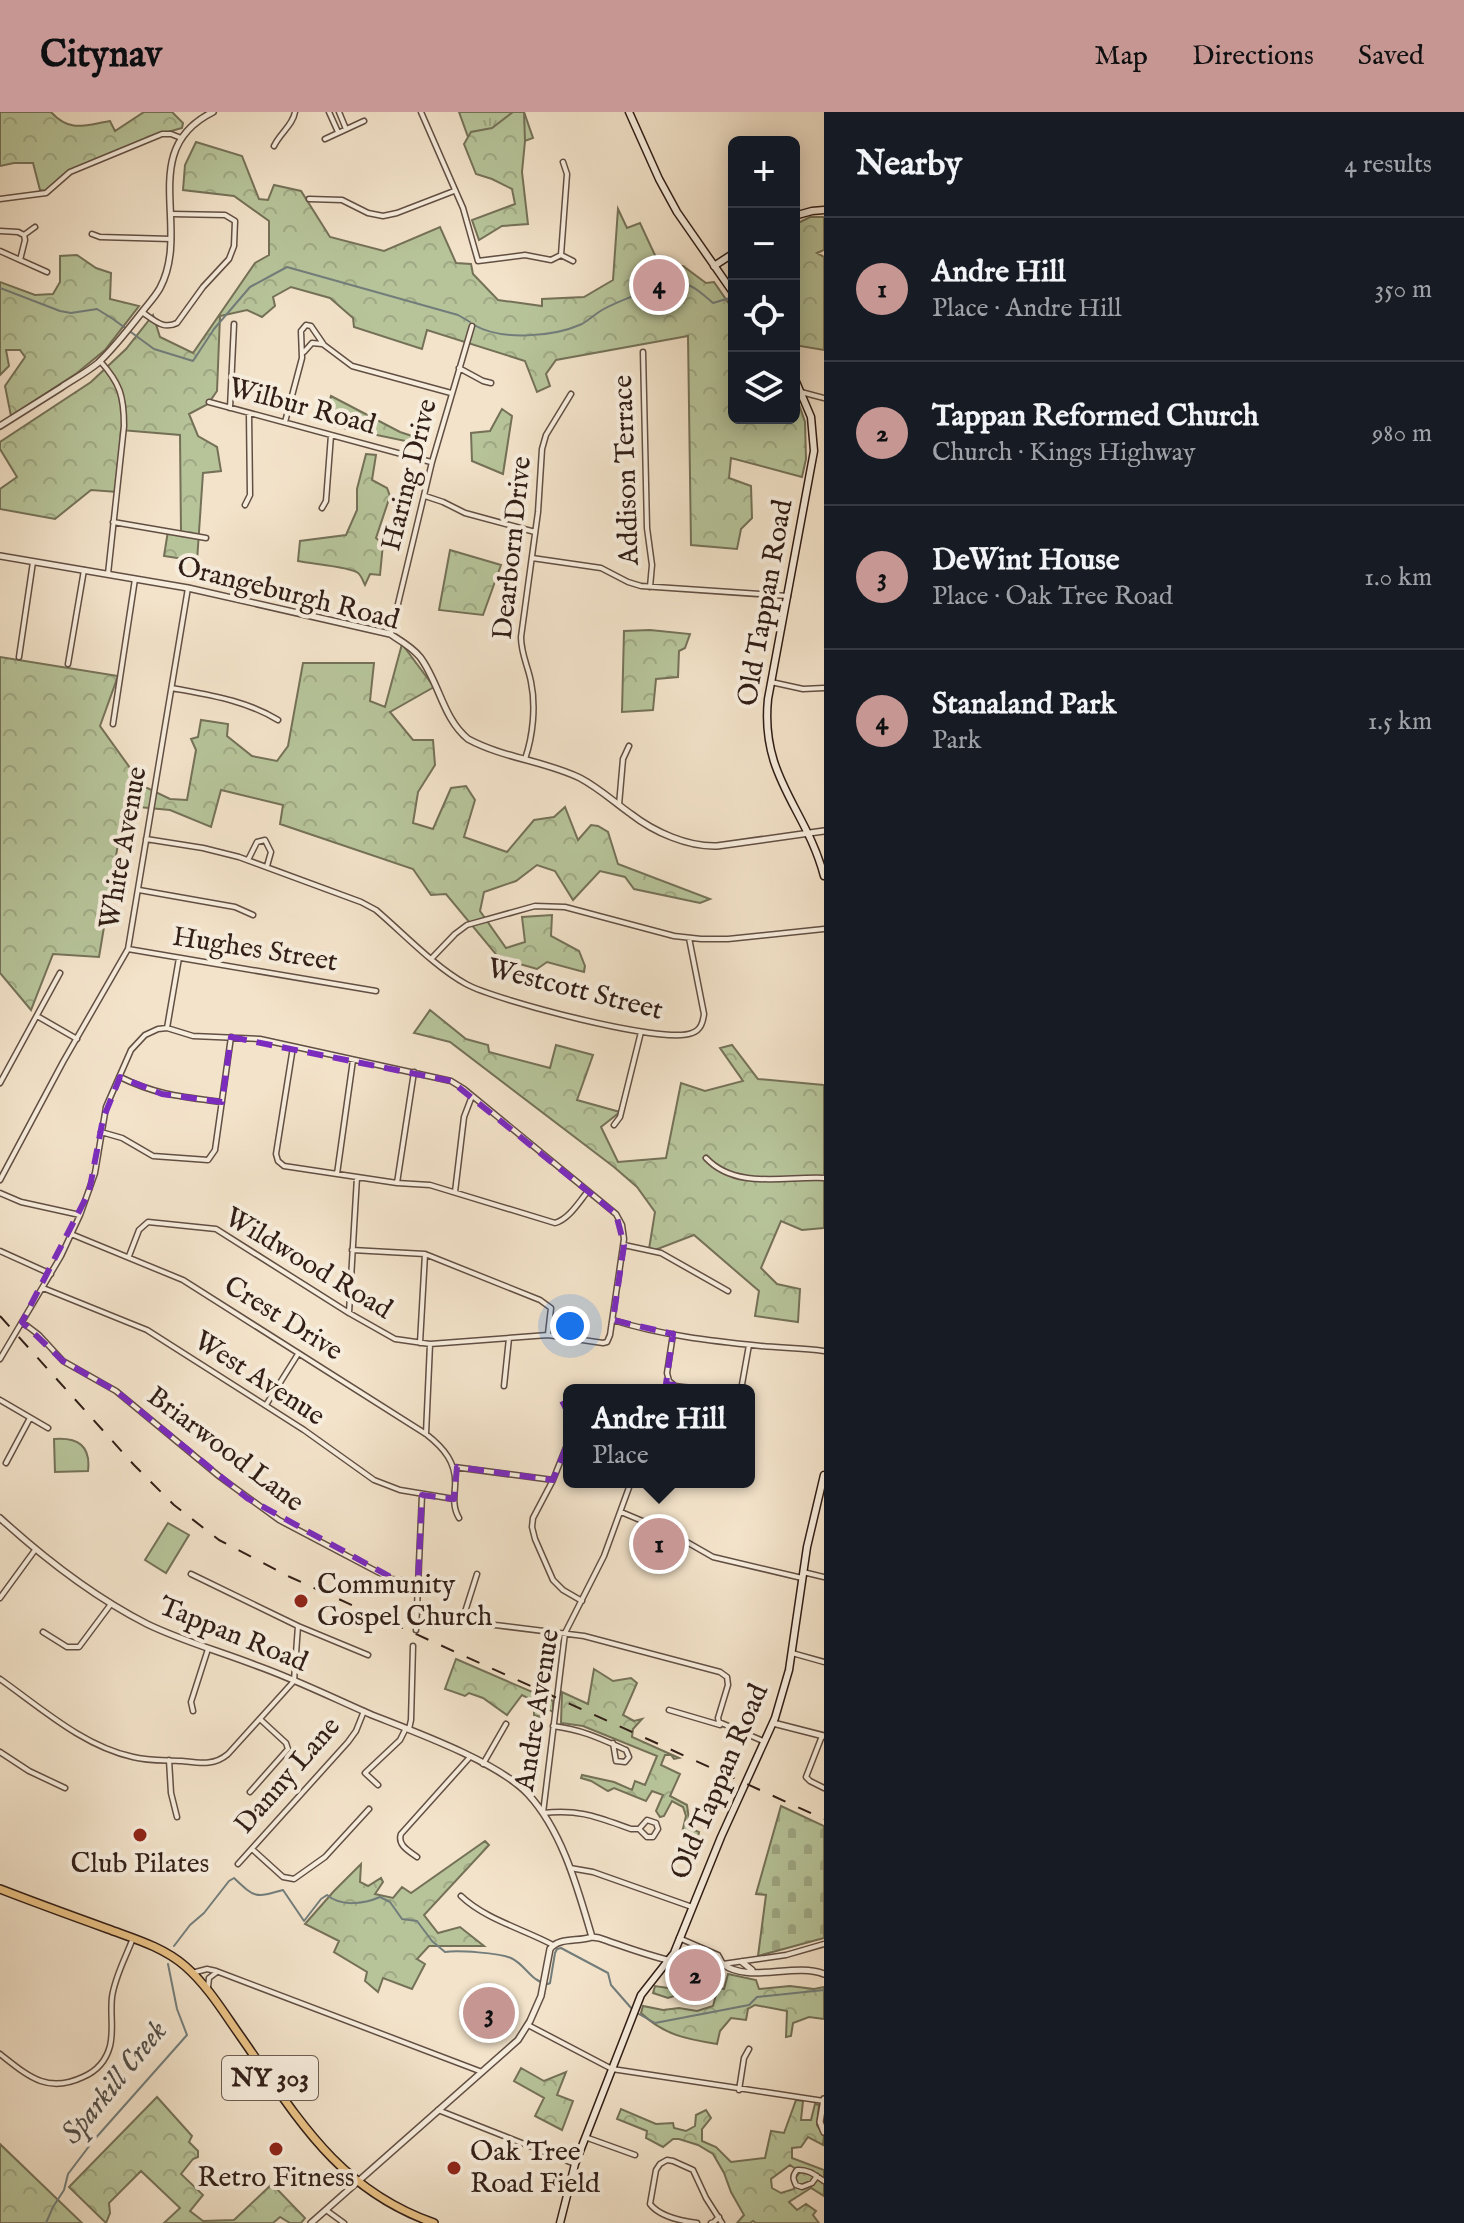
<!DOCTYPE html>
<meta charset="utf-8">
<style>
body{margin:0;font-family:"IM FELL English",serif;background:#242831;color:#f1f3f6}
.controls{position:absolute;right:24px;top:24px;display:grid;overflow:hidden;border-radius:12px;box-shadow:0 4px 20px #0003}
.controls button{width:72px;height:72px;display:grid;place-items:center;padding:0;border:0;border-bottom:2px solid #363941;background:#171b24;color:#f1f3f6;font:40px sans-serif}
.you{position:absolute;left:570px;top:1214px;width:28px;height:28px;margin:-20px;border:6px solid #fff;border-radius:50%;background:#1a73e8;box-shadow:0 0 0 12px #1a73e833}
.badge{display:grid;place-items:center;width:52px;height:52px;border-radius:50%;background:#c59692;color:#111;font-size:26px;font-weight:700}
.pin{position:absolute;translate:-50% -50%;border:4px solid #fff;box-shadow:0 2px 8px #0006}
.popup{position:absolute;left:563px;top:1272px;width:192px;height:104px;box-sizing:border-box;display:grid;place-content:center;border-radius:12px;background:#171b24;filter:drop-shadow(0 2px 6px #0005);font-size:26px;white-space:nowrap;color:#9ea1a6}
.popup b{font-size:30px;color:#f1f3f6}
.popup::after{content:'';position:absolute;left:50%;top:100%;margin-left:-16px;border:16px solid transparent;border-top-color:#171b24}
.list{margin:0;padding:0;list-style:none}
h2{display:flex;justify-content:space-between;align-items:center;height:104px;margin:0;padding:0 32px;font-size:34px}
h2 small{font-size:26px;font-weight:400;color:#9ea1a6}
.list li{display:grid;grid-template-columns:52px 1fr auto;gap:24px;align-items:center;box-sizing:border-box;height:144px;padding:0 32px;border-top:2px solid #363941}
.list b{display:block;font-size:30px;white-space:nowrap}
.list p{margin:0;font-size:26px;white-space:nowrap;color:#9ea1a6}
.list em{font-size:26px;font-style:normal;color:#9ea1a6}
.icon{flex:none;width:44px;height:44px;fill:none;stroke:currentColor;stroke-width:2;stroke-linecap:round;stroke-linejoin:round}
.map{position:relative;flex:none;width:824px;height:2111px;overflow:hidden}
header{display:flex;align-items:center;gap:48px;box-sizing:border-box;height:112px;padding:0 40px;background:#c59692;color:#111}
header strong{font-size:38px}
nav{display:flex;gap:44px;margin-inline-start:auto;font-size:28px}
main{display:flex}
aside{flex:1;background:#171b24}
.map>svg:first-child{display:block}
</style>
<header>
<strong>Citynav</strong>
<nav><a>Map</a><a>Directions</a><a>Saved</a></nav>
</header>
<main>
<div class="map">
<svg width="824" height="2111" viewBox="0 0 824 2111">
<defs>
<pattern id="grass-tufts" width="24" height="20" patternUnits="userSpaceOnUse" patternTransform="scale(2)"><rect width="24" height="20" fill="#b7c49a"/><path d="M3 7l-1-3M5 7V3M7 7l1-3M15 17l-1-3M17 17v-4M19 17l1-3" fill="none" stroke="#9ea884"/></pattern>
<pattern id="forest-crowns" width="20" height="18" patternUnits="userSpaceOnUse" patternTransform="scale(2)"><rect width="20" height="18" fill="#b7c49a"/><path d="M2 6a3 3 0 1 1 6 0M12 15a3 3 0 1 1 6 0" fill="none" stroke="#9ea884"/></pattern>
<pattern id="cemetery-stones" width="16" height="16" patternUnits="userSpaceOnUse" patternTransform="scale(2)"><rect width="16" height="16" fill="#b7c49a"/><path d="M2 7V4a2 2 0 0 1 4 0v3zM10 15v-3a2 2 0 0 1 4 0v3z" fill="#9ea884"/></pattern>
</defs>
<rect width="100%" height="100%" fill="#f3e3ca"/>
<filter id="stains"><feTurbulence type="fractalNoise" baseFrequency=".0025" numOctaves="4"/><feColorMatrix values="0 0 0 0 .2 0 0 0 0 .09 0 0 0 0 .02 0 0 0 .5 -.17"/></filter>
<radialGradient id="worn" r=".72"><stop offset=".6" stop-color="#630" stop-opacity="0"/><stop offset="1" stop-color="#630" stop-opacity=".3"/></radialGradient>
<path fill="url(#grass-tufts)" stroke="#747158" stroke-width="2" d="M459,0h65l9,26 -57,21z"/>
<path fill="url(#forest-crowns)" stroke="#747158" stroke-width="2" fill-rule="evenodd" d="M0,0h51c19,21 34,13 59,9l5,10 29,-19h28l11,11 -1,5 -14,4 -97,38 -25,21 -6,-1 -7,-27h-19l-14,3z
M513,0h11l1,29 -3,31 6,52 -26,2 -23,14 -7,-20 43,-16 -3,-15 -20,-10 -16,-5 -12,-30 7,-12 21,-4z
M196,30l46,14 17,43 9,1 6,-15 27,6 29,46 54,14 56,-24 16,36 15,1 2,10 25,26 44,6v-7l42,-2 29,-17 5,-71 9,19 13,-5 20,43h23l23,17 8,-1 20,29v107h60v-24l2,2 9,26 1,37 -4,18 -71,-19 -2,20 22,8 1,32 -11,11 -4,20 -46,-4 -3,-209 -132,24 -10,14 4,12 -13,6 -12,-31 -98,-31 -5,19 -68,-22 -1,-9 -23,-20 -39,-11 -18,10 2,9 -13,11 -15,-7 -27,6 -3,75 -9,13 -19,10 9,22 19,11 4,24 -18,2 -6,88 -33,-5 4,-25 13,2 -1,-98 -59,-5 -4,62 -26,-2 -36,29 -55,-10v-20l17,-12 -17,-28v-7l91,-60 35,-33 27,-34 7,22 33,16 62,-90 14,-8v-34l-35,-25 -51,-6 2,-25z
M810,105h14v33l-7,3 7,4v93l-30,-5v-120z
M77,143l19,13 15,5 -1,26 29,7 -34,44 -28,23 -66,43 -6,-30 20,-29 -5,-7h-14l3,16 -9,9v-93l35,13 18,-1 7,-12v-26z
M331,284l69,36 15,5 -5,5 -76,-16 -10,-7z
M502,297l10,7 -9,58 -31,-13 -1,-28 19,-2z
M366,342l10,1 -4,25 15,8 3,8 -14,42 7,6 -3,31 -10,-1 -5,11c-2,-4 -4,-10 -7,-12 -7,-6 -47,-9 -60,-12l2,-20 46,-6 11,-25v-21z
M450,438l51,15 -18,50 -44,-5z
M650,518l40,4 -5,14 -6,3 -1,26 -22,2 -3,31 -31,2 2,-81z
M402,532l32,43 -44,25 23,28h20l2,25 -17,27 -5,31 20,6 18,-41 15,-2 9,14 -11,37 43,15 27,-32 20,-3 11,-10 13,33 13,-15 7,1 10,6 10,32 92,35 -10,4 -66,-14 -9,-12 -25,-6 -27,29 -18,-29 -18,-6 -21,16 -32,11 -4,19 26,37 19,-6 -3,-25 30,-2 -1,21 28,15 6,15 -1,6 -37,-10 -10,7 -38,-11 -53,-64 -15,1 -18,-26 -133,-45 3,-19 -62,-15 -10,37 -41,-17 -42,-4 -9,32 -20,119 -46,-3 -22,56 -31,-37v-316l118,19 -18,50 43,60 27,13 17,1 9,-50 -5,-11 7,-2 3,-17 27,4 -1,12 25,20 25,5 11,-15 15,-83h71l-4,38 15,6z
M430,898l36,29 22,6 1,7 61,16 6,-23 37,10 -16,45 43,12 -19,15 17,35 48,-4 15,-75 24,8 38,-10 -23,-33 12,-3 26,34 66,6v143l-22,2 -21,-9 -20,47 16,16 23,5 -2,33 -43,-6 4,-25 -65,-56 -39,15 -6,-1 6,-37 -18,-25 -23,-20 -164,-125 -36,-9z
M456,1547l97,42v11l-12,-7 -1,12 -6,-2v-14l-12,-6 -15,20 -24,-17 -14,-5 -4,3 -20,-7z
M594,1557l19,12 18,-3 6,5 -14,32 11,6 8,-2 -9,10 -1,8 47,21 -5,1 -3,-4h-6l-4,10 19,9 -10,22 17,9 2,15 -2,7 12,5 -1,5 -16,-4 4,-17 -3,-9 -11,-6 -8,15 -4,1 -4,-6 7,-16 -11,-4 -6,10 -32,-13 -6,3 -17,-10 -10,-3 1,-3 32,7 18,8 3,-9 10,4 12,-29 -74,-30 -22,-3 1,-31 26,12z
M485,1729l4,4 -65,70 14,18 22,-6 24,19h-55l-12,13 8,5 -13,25 -29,-11 -5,14 -13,-11 2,-9 -33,-20 5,-11 -34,-17 29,-33 27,-27 -1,18 8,4 13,-8 2,4 -8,12 18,4 9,-11 9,6z
M728,1862l28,6 3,9 31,-3 24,3 10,-2v32l-15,-2 -16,6 -2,13 -5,1 1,-26 -32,-6 -7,4 -2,11 -15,-2 -11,13 -3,13c-31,-5 -53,-9 -76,-31l2,-7 20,4 16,-2 18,3 16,-5 3,-11 -20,-6 -28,9 -15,-5 2,-7 13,2 15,-8 41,9z
M521,1956l23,13 22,-9 -9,23 16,6 -11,29 -27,-14 9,-18 -30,-17z
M157,1985l35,39 -3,6 9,9v6l-5,2 -12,15 22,21 -13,16 13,10 31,-1 38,-36 33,34 -4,5h-11l-10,-6 -7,6h-109l16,-15 -39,-37 -32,32 1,10 -4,10 -37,-36z
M796,1988l7,1 -2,19h10l4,-16 4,1 -2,20 7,11 -1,9 -15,-8 -7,10 -9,1v10l32,12v26l-13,-8 -22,14 8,8 9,-6 10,7 -3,4 6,8h-63l-3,-2 -3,2h-13l7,-8 -13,-23 -7,-19 -11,-19 -15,-9 -19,-6h-6l-10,8 -17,-9 1,-7 -30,-12 4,-10 35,15 17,-1 1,5 12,3 9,-5 1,-11 10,-5 5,8 -9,11v12l14,6 15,15 34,-4 6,-27 13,2zM790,2053l10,7 -4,5 -2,12 -13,4 -9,-5 -1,-9z
M0,2032l82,79h-82z"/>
<path fill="url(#cemetery-stones)" stroke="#747158" stroke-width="2" d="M781,1694l43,20v112l-66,18 8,-61 -10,-1z"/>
<path fill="#b7c49a" stroke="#747158" stroke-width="2" d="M54,1327c24,-2 37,7 34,32l-33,1z
M168,1411l21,12 -23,38 -21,-13z"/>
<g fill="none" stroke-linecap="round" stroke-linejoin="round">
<path stroke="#727d7b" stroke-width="2" d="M0,176l60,23 11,2 26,-4 16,10 41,30 39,12 21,-32 36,-42 37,-20 171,48 12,7
M474,213c28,16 79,12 108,-1 7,-4 13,-10 20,-14 12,-7 26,-12 39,-17 10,-4 25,-11 35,-11 16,1 26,12 37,21l20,-6
M174,1834l16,-21 14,-12 25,-32 5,-3c21,20 21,20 49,12l21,31 17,-22 6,-4c14,12 37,9 53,2l10,5 12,17 15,2 15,20 13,11c13,-2 54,1 66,6 15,7 20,24 37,26l2,-1 5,-30 2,-4 4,-1 47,25 3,12 21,24
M637,1901l18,10 94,-18 8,-8 67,-7
M46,2111l7,-16 11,-17 4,-16 25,-33 94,-106 -10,-26 -9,-45"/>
<defs>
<path id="minor" d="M329,0l9,20
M339,0l7,17
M421,0l42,96 15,53 47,-6 26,5 10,-5 6,-81 -4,-12
M325,27l39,-18
M274,34c6,-13 19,-21 21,-34
M0,87l46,-6 24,-21 92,-38h9l10,4
M309,87l33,1 26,13 15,3 14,-3 57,-22
M0,119l18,1 6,3 1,5 -5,20
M92,122l8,3 71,2
M24,123l11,-8
M0,139l47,21
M561,143l12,6
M142,200c12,8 21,18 35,11l26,-36 26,-28 5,-13 1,-25 -10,-6 -53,-1
M304,240l8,-9 10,1
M643,240l4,176 5,37 -2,22
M100,249c20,22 24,35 24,65l-16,148
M459,256l24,13 8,2
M801,280l23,6
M794,283l4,3
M209,290l222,60
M230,296l4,-84
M285,310l17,-64 -1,-27 5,-6 5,1 13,19 28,21 99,27
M425,384l18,6 22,11 70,19
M245,393l5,-10 -1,-82
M322,396l4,-7 5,-66
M113,410l93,16
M532,446l69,10 27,14 13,4 147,10
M391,521l41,-171 40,-136
M19,545l14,-95
M68,552l16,-94
M771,570l32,7 21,-1
M172,576c37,7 73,12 106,32
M113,612l22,-145
M525,647c8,-23 11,-53 6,-77 -3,-16 -10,-28 -10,-45l17,-125 4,-63 4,-14 25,-41
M619,693l4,-46 6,-13
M146,727l57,9 36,9 122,45 15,8c27,23 59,57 90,74 29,16 198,61 226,49 9,-3 11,-11 12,-19l-15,-76
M248,748l9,-18 8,-2 6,12 -4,14
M139,778l96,17 18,8
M128,837l248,42
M432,846l23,-24 12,-9 68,-19 30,1 109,29 27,3h27l96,-10
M37,904l40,23
M167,916l12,-70
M293,935l-17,107 2,7 6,5 113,17 33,2 125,38c14,-4 24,-21 33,-32
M120,965c36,18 63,20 102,25
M0,971l60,-110
M614,1013l6,-8 21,-85
M101,1020l21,6 31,18 55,4 7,-10 16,-113
M706,1046c30,32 79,18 118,20
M337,1062l16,-114
M0,1068l63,-118 65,-113 60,-361
M397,1071l17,-111
M455,1080l9,-75 8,-21
M0,1081l21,9 59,13
M71,1122l112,46 243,154c18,14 31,29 29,53 -1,11 -2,21 4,31
M624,1133l37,8 67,38
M352,1138l73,4 115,46 11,8 -3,26
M0,1139l51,23
M43,1176l104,42 157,100 70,50 26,10 54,9
M349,1201l8,-136
M613,1208c47,15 98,21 148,26 21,2 42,2 63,5
M22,1210l17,13 24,26 53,30 104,86 59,43 112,59 27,3
M673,1222l-6,39 2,8 6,5 31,4
M420,1231l5,-89
M0,1247l61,-103 19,-41 15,-42 11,-66 25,-57 14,-15 13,-6 9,-1 26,8 67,3 191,42 13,8 152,125 6,11 2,14 -14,96 -3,7 -4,1 -55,-8 -118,9 -35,-5 -46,-26 -133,-84 -68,-7 -9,8 -10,26
M504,1274l5,-48
M741,1278l8,-45
M0,1288l48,28
M569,1290l-3,5 3,7
M266,1293l32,-51
M426,1322l4,-90
M569,1328l-16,40 -20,38 -1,9 3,12 18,41 10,10 19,11
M6,1351l24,-45
M454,1355l99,13
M631,1370l-27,74 -39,77 -22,180c37,-4 54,4 88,16h8l8,8h6l5,-8 -2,-6 -9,-3 -8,9
M621,1400l50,21 42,24 89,21
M803,1460l21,5
M191,1462l107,52 70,29
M0,1486l35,-48
M417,1498l78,15 89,11 136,36 7,5 1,8 -10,33 1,4 44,19
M463,1506l14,-44
M416,1518l6,-135
M43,1520l24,15h12l32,-43
M792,1541l32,9
M0,1567c41,29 83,67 133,78 15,4 33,3 49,4 18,2 32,5 46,-7l66,-73 4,-55
M669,1598l51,15
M193,1599l-2,-9 17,-53
M553,1614c30,4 46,12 73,24l3,7 -4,5 -9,-1 -3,-18
M409,1617l2,-9 2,-74
M822,1624l-16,41 4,4 14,7
M0,1640l29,19 36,17
M169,1648l2,33 6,24
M483,1652l23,-40
M378,1673l-13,-12 35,-33 6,-12
M250,1680l38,-43 -2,-6 -25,-23
M252,1737l31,28 11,2 31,-22 44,-48
M417,1745c-8,-6 -20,-12 -16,-23l69,-77
M238,1752l110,-122 8,-11 8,-20
M570,1756l23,4 99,35
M461,1784c24,23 62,33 92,49
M679,1826l39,17 5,9 63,-9 38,-11
M192,1861l15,-4 9,2 266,101
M208,1875l1,-9 8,-6
M528,1913l84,44 212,32
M0,1942c28,22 47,40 83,23 14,-6 23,-16 27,-31 4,-16 0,-33 2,-49 3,-21 14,-40 21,-59
M739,1978l5,-32 5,-9
M438,1998l137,54
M585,2025l50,18
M817,2064l-5,7 -10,4 -6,-2c-3,-6 -4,-9 1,-15 11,-1 18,5 27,11
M326,2098l18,13
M697,2111c-16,-2 -37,-6 -47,-19l6,-34 4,-6 7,-4 6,1 20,9 13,28 16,25
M711,2111l3,-1 5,-5"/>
<path id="tertiary" d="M0,314c21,-13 41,-26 62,-39 12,-8 25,-15 36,-24 16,-15 30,-33 44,-51 6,-8 13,-15 18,-24 32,-60 -24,-138 53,-176
M0,444l188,32 202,46c11,7 22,13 30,23 19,25 23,62 48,82 35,19 77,22 112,39 19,10 34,24 51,36 23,18 57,33 86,32l107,-15
M0,1406c45,41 92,78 147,106 35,17 72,27 108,41 40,14 78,33 117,50 43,17 126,47 156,79 35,38 50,96 64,143l7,1c36,12 86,33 124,26 25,20 72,-2 101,10
M773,1611l51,13
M742,1850l10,8
M824,1987l-4,23 4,10
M311,2111l207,-183 12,-19 11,-25 9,-47c9,-12 28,-7 42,-12"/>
<path id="secondary" d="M629,0l30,67 18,33 57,82
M794,104l18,-5 12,-1
M714,154l20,-13
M794,265l17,40 3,34 -46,248c-8,78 38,109 56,177
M560,2111l15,-59 66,-169 33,-42 47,-116 54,-119 14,-48 18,-123 17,-72"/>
<path id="primary" d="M0,1777c36,14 72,27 108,40 27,10 55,18 77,37 23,20 39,47 56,71 56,80 96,152 193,186"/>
</defs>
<use href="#minor" stroke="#624f44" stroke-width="7"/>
<use href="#tertiary" stroke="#624f44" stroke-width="8"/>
<use href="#secondary" stroke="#311e17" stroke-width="9"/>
<use href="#primary" stroke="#311e17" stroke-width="10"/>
<use href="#minor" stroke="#f7eddd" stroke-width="4"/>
<use href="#tertiary" stroke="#f7eddd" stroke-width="5"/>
<use href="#secondary" stroke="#f7eddd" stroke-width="6"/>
<use href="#primary" stroke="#eac285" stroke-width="7"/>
<path stroke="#311e17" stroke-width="2" stroke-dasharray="14 14" stroke-linecap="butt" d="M0,1204l134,149 40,40 45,35 71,37 534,242"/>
</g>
<path fill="none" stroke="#7b2cbf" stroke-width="6" stroke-dasharray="16 10" stroke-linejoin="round" d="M231,925l220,44 165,133 8,31 -11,75 60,14 -7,50 37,5 -21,69 -42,-8 8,-36 -87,-15 14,26 -22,55 -96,-13 -3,32 -32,-4 -4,87 -20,-1 -151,-83 -131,-107 -53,-30 -41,-39 67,-130 14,-73 17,-42 42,17 60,8z"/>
<g fill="#8f2418" stroke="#f7eddd" stroke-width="3">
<circle cx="301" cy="1489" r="8"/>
<circle cx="140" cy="1723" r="8"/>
<circle cx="276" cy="2037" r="8"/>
<circle cx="454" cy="2056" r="8"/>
</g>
<g text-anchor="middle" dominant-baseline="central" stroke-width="8" stroke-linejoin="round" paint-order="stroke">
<rect fill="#f7eddd" stroke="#6c5c52" stroke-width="2" x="222" y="1944" width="96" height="44" rx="6"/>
<g font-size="26" font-weight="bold" fill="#311e17">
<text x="270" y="1966">NY 303</text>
</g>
<g font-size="28" fill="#311e17" stroke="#f7eddd">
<text transform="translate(302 295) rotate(15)">Wilbur Road</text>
<text transform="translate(627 358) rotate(-92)">Addison Terrace</text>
<text transform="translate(410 363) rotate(-76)">Haring Drive</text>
<text transform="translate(513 436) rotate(-84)">Dearborn Drive</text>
<text transform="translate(288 482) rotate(14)">Orangeburgh Road</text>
<text transform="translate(766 491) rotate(-80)">Old Tappan Road</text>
<text transform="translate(124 736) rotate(-80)">White Avenue</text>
<text transform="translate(255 838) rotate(9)">Hughes Street</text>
<text transform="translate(575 878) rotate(14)">Westcott Street</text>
<text transform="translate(308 1152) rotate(31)">Wildwood Road</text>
<text transform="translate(283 1207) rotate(32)">Crest Drive</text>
<text transform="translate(259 1267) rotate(33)">West Avenue</text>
<text transform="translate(225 1338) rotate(37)">Briarwood Lane</text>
<text transform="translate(233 1523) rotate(22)">Tappan Road</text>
<text transform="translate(538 1598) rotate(-81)">Andre Avenue</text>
<text transform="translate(288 1664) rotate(-49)">Danny Lane</text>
<text transform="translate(720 1670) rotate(-67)">Old Tappan Road</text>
</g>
<g font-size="28" fill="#311e17" stroke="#f7eddd" text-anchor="start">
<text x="317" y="1473">Community<tspan x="317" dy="32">Gospel Church</tspan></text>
<text x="140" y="1752" text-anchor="middle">Club Pilates</text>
<text x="470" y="2040">Oak Tree<tspan x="470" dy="32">Road Field</tspan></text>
<text x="276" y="2066" text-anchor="middle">Retro Fitness</text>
</g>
<g font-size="30" font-style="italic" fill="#514e49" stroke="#f7eddd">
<text transform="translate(115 1971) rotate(-51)">Sparkill Creek</text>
</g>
</g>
<rect width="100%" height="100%" filter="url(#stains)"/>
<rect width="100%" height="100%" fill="url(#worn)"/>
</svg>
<div class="controls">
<button>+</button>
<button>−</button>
<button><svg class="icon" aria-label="locate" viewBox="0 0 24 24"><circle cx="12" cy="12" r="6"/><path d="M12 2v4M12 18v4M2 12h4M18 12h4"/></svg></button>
<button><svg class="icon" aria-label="layers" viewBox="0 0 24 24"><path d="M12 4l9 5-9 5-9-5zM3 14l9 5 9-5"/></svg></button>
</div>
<div class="you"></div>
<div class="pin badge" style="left:659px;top:1432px">1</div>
<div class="popup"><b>Andre Hill</b>Place</div>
<div class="pin badge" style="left:695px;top:1863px">2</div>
<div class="pin badge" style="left:489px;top:1901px">3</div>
<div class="pin badge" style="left:659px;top:173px">4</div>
</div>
<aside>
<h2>Nearby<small>4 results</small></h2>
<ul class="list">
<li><span class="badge">1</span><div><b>Andre Hill</b><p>Place · Andre Hill</p></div><em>350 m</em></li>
<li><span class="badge">2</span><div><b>Tappan Reformed Church</b><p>Church · Kings Highway</p></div><em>980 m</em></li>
<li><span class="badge">3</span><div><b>DeWint House</b><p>Place · Oak Tree Road</p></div><em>1.0 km</em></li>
<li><span class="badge">4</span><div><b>Stanaland Park</b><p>Park</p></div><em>1.5 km</em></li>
</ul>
</aside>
</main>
